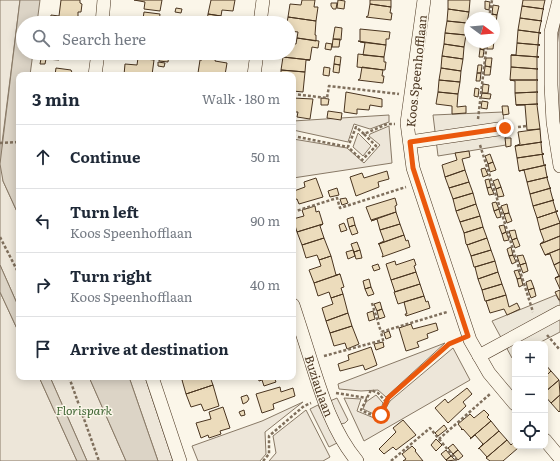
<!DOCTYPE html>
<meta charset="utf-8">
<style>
body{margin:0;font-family:Literata,serif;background:#f2f2f3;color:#1f2937}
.controls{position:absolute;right:12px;bottom:12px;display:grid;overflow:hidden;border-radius:8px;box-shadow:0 2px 10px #0003}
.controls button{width:36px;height:36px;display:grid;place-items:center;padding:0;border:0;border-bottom:1px solid #e0e1e3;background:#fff;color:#1f2937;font:20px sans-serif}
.compass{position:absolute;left:464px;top:12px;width:36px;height:36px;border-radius:50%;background:#fff;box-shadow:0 2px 10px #0003;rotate:106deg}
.stop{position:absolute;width:12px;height:12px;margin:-9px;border:3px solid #ea580c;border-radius:50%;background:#fff}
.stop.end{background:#ea580c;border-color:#fff;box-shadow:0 1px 4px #0008}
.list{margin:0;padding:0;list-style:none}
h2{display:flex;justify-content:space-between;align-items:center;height:52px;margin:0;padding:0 16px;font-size:17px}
h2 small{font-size:13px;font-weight:400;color:#747a83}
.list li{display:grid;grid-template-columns:26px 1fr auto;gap:12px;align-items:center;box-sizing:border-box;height:64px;padding:0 16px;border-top:1px solid #e0e1e3}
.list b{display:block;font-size:15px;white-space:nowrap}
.list p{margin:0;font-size:13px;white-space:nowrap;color:#747a83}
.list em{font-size:13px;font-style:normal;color:#747a83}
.icon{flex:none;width:22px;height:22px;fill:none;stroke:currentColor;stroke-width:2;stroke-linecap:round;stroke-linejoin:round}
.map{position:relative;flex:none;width:560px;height:461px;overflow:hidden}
.search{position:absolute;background:#fff;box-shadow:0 2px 10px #0003;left:16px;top:16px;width:280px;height:44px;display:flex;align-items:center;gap:10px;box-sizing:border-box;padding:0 14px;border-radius:22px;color:#747a83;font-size:15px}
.panel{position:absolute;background:#fff;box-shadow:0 2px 10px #0003;left:16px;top:72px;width:280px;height:308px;border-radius:8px}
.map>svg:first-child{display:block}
</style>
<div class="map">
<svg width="560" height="461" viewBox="0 0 560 461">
<rect width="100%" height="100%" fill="#fbf6e9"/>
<path fill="#ede6d9" stroke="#887966" d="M0,0h20l-18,143 1,38 16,35v92l-19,-43z
M560,22v129l-5,-88z
M389,115v7l-19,7 -16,-5 -6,18 -55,-12v-9z
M389,126l3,37 -99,15v-39l54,9 17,15 16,-18 -11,-9 1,-2z
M358,133l13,13 -8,10 -10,-9z
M0,292l19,41v44h20l38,84h-77z
M445,343l-59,54 -8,-7 -17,1 -22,-2 -1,-5z
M453,348l17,32 -106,61 -20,-43 17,1 -4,12 22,9 11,-19z
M50,377h39l37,84h-39z
M129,377h16l28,84h-15z
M376,395l7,8 -5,13 -15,-7 3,-7z
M337,398l11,22 -3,3 -4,1 -11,-23z
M303,402l-38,30 1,22 -6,7h-62l-6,-15 70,-25z
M318,405l19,38 -8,4 -19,-38z
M306,410l24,47 -7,4h-54l7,-8 -3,-17z"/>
<path fill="#ede7d9" stroke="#887966" d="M503,112l3,33 -68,11 -5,-41z
M556,295l4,7v30l-23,12h-22v12l-3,2 -20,-37z"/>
<path fill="#dcd4c6" stroke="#887966" d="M20,0h20l-3,23h-14v30h10l-3,22h-11v141l-16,-35 -3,-17z
M0,265l19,43v25l-19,-41z
M39,377h11l37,84h-10z
M89,377h40l29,84h-32z"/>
<path fill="#ecdcbc" stroke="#4a3520" d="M61,0h19v3l2,1 -1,8h-3v7l-14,-2 -1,6 -13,-1 1,-7 8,1z
M134,0h28l-2,11 -16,-2 1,-7z
M211,0h24l-2,11 -11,-1 -1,6 -13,-2z
M302,0h13l-1,7h4l-2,14 -28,-4 2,-13 11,1z
M338,0l7,1 -1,8 -7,-1z
M370,0h21v7l-21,-3z
M448,0h22l-1,12 -21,-3z
M523,0h22l-2,9h1l-22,-3z
M485,1l5,1 -1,8 -4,-1z
M331,3h6l-1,6h-3l-2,-3z
M370,4l21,3 -1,6h2l-1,7 -25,-3 2,-1z
M493,5l6,1 -2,9 -5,-1z
M522,6l22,3 -1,1 -2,11h1l-22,-3z
M176,8l6,1 -1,4 -6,-1z
M448,9l21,3 -2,11 -20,-2z
M144,12l16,2 -1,9h-28v-5l12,1z
M208,14l13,2 -1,6 8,1h-19v-2h-2z
M492,14l5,1 -1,8h-2v-5h-3z
M288,17l28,4 -1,14h1v6l-19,-3 1,-6 -9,-1v-8h-2z
M520,18l22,3 -1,1 -2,10 2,1 -23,-3z
M447,21l20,2 -1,12 -21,-2z
M335,27l7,1 -1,12 -8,-1z
M360,29l30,3 -1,7h-3v6l-26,-3z
M518,30l23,3h-2l-1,11 2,1 -23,-2z
M445,33l21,2 -2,12 -20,-3z
M297,38l22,3 -1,7 -6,-1 -2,13 -27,-3 1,-4h5v-10l7,1z
M333,39h7l-1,8h-7z
M358,41l28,4 -2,12 -21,-2 2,-12z
M494,41l-1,8h-6l1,-7h6z
M480,42h5l-1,8 -4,-1z
M326,43l6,1 -1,6 -6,-1z
M517,43l23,2h-2l-1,11 2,1 -28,-2h5z
M444,44l20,3 -1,12 -21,-3z
M480,49l4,1 -1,7h-4z
M47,53h13l-1,7 -13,-1z
M138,53h17l-1,4 -16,-2z
M160,53l9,1 -1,8 -9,-1z
M203,53h13v2z
M203,54l13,1 -1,6 12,2 -2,12 -27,-2 2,-13h2z
M358,54l26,3v5h2l-1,8 -28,-3z
M511,55l28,2h-2v11l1,1 -27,-2z
M335,56l6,1 -1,8 -6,-1z
M442,56l21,3 -2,12 -20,-3z
M283,57l27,3h-4l-1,12 -24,-2z
M138,58l16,2 -2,15h-28l1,-11 12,1z
M486,58h6l-1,9 -6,-1z
M41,59h5l-1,5h-5z
M158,62l7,1 -1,4 -6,-1z
M334,64l6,1 -1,8 -6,-1z
M478,65h4l-1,8h-4z
M485,66l6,1 -1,8h-6z
M324,67l6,1 -1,8 -6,-1z
M362,67l21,3 -1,6h2l-1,7 -25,-3 2,-1z
M511,67l27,2h-1v11h1h-28z
M56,68l15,2 2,5h-18z
M441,68l20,3 -1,11 -21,-2z
M281,70l24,2 -2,20 -10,-1v-16h-12z
M477,73h4l-1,8h-4z
M439,80l21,2 -2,12 -20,-2z
M510,80h28l-1,1v11h1l-23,1v-12z
M483,84l6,1 -1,8h-6z
M475,88l4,1 -1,8 -4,-1z
M346,92l36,7v8l-12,-2 -1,5 -12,-1v5l-13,-2z
M438,92l20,2 -1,13 9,-1v7l-14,1v-8l-16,-2z
M538,92l-1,1v11h1l-22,1 -1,-12z
M482,93l9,1 -1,5 -9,-1z
M293,98l20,1 -3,20 -13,-2 1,-5h-5z
M321,98l8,1 -1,6h-7z
M482,101l6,1 -1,7 -6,-1z
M538,104l-1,1 3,24 -13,1 -2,-25h-9z
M502,106h6l1,8 -6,1z
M328,111l14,2 -1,7 -14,-2z
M540,129l1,13h1l-27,4 5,-2 -2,-12z
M505,138h6v8l-5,1z
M542,142l-1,1 1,10 2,1 -27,4 -2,-12z
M469,151l1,6 -8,2 3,11 -20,7 -3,-12 15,-5 -2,-7z
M490,154l3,8 -5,2 -3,-8z
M542,154l2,11h2l-27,6 -2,-13 27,-4z
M493,162l3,8 -6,2 -2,-8z
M546,165l-1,1 2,11h1l-21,5 -3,-12 -5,1z
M485,168l3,7 -5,2 -2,-8z
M465,170l4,12 -20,6 -4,-11z
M387,171l2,8 -11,3 1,5 -23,9 -6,-19 12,-4 2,5z
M548,177l-1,1 3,10h1l-21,6 -3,-12z
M316,178l7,19 -24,7 -2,-5 -4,1 1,-9 11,-4 -1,-5z
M489,179l2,8 -4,1 -2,-8z
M498,179l3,8 -5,2 -3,-8z
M469,182l4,11 -20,6 -4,-11z
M491,187l3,7 -5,1 -2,-7z
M501,187l3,9 -6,1 -2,-8z
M337,188l2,7 -9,2 -2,-6z
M551,188l-1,1 3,11h1l-21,6 -3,-12z
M473,193l3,11 -20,7 -3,-12z
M346,198l2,5 -6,2 -2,-6z
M395,198l2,7 -2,1 1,6 -25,8 -5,-13z
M554,200l-1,1 3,10h2l-21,7 -4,-12z
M496,202l3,7 -5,2 -2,-8z
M476,204l4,12 -20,6 -4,-11z
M507,204l2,9 -5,1 -3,-8z
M315,206l1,6 3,-1 4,13 -26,8 -4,-13 11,-3 -2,-6z
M499,209l2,8 -4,1 -3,-7z
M558,211l-2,1 4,11 -20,7 -3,-12z
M396,212l4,12 -20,6 -3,-11 -6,2z
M509,213l3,8 -5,2 -3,-9z
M480,216l3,11 -19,6 -4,-11z
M353,217l2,8 -6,2 -2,-8z
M344,223l3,7 -6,2 -2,-7z
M560,223v13l-20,8 4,-3 -4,-11z
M323,224l-3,2 4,12 -22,7 -5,-13z
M400,224l4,11 -26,9 6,-3 -4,-11z
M355,225l3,8 -6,2 -3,-8z
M504,225l2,7 -4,2 -3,-8z
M483,227l4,11 -20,7 -1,-1 -2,-11z
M515,230l2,8 -5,2 -3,-9z
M506,232l3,8 -5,1 -2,-7z
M404,235l2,6 2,-1 2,7 -28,10 1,-2 -4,-11z
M560,236v13l-15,6 -5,-11z
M324,238l7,18 -12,4 -2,-5 -11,3 -4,-13z
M487,238l4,12 -20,6 -4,-11z
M517,238l3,8 -5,2 -3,-8z
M357,242l3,8 -6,2 -3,-8z
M511,247l2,8 -4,1 -2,-7z
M560,249v13l-6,3 -4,-11 -5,1z
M353,250l2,6 -7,3 -2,-7z
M360,250l2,8 -6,1 -2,-7z
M491,250l4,11 -20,6h-1l-3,-11z
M513,255l3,7 -4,2 -3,-8z
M523,255l3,8 -6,2 -3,-9z
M331,256l5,19 4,-1 -26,9 -5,-13 12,-4 -2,-6z
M414,259l2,6 -2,1 2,6 -25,8 -5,-16 9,-3 1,4z
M495,261l3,11 -20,7 -3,-12z
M560,262v14l-5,2 4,-2 -5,-11z
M526,263l2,8 -5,2 -3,-8z
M378,264l2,5 -6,2 -2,-5z
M518,270l3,8 -4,1 -3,-8z
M416,272l4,12 -25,8 -4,-12z
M498,272l4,12 -20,6 -4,-11z
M340,274l4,13 -3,1 2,6 -12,4 -2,-6 -11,4 -4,-13z
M560,276v13l-5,-11z
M521,278l2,7 -4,2 -2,-8z
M369,279l2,8 -6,2 -2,-8z
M531,280l3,8 -6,2 -2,-8z
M420,284l4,12 -26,8 -4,-12z
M502,284l4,11 -20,6h-1l-3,-11z
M371,287l3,7 -6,2 -3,-7z
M534,288l2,8 -5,2 -3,-8z
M560,290v10h-1l-4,-8z
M343,294l5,19 -22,8 -4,-13 11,-4 -2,-6z
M506,295l3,12 8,-4 3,6 -13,6 -3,-6 -14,4 -4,-12z
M424,296l2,6 2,-1 2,7 -24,8 -1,-2h2l-3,-12z
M380,302l2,7 -5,2 -3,-7z
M382,309l3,8 -6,2 -2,-8z
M373,311l2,8 -6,2 -2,-8z
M348,313l4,13 -22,7 -4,-12z
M436,323l2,7 -11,4 1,4 -11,4 2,5 -13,4 -7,-23 12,-4 2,5z
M352,326l7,18 -12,5 -2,-6 -11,3 -4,-13z
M389,331l2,6 -5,2 -2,-6z
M383,342l1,5 -8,3 -2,-6z
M371,347l6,18 -12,5 -2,-5 -23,6 -2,-7 11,-4 -1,-5z
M545,364l6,7 -6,6z
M551,371l8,9 -14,12v-15z
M191,377h19l3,8 -27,9 -4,-14z
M258,377h16l2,5 -12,4 -2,-6 -3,1z
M559,380l1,15 -9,8 -6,-7v-4z
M213,385l6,21 -15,5 -3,-7 -10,3 -5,-13z
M280,387l1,5 12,-4 2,8 -22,8 1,5 -12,4 -6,-19z
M467,388l5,6 -9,8 3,4 -18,17 -13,-15 10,-9 3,4z
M247,395l2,4 -2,3 -4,2 -2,-7z
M560,395v16l-1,1 -8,-9z
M223,407l7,21 -10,3 1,3 -12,4 -1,-3 -7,3 -5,-15 15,-4 -2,-7z
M244,410l1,5 -4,1 -2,-4z
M484,410l5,5 -2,2 4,4 -20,17 -8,-9 -1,1 -1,-1h1l-4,-5 12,-10 4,4z
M403,420l13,15 -20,15 -3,-3 -9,7 -5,-5 17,-17 -3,-4z
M491,421l8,10 -21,18 5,-5 -8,-9 -5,4z
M444,425l3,4 -9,7 -3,-3z
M499,431l8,9 -21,18 1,-1 -8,-9z
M436,439l6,6 -6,6 -5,-6z
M507,440l4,5 2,-2 5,5 -15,13h-13l-4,-3z
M453,444l5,6 -5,4 -5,-6z
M412,446l4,4 -1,1 8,10h-20l3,-2 -4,-5z
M446,450l5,6 -5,4 -5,-6z
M458,450l5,6 -5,4 -5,-6z
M451,456l4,4 -8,1 -1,-1z"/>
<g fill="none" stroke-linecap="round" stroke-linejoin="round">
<defs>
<g id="street">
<path d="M424,0l-17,123 6,45 57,172 19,33 26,31"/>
<path d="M559,0l-8,32v53l2,37 7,44"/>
<path d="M102,23l2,-23"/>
<path d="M260,23l3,-23"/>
<path d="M95,75l3,-22"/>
<path d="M254,75l3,-22"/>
<path d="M410,142l95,-14"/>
<path id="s1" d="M293,305c6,18 12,37 18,56 11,35 22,71 46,100"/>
<path d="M479,356l81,-44"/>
<path d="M152,377l28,84"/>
<path d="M545,440l15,18"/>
</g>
</defs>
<use href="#street" stroke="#4a3520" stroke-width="14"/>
<path stroke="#7f6f5c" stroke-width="2.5" stroke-dasharray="3 2" stroke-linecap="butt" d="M489,18l3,-18
M293,94l34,4 2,-12 70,8
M478,119l9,-77
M518,127l9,-1
M364,134l-8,-7 -8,20 14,13 14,-14 -12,-12 23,-10h8
M293,136l55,11
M0,143l19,-1
M480,145l53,167
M293,212l44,-14 3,10 66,-21
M0,237l19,37
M372,303l9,29
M547,335l13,15
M324,356l59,-16 -2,-8 66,-20
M69,377l30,84
M336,393l31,5
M386,402l-8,-9 -7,-3 -10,20 17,8c5,-6 7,-13 10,-20l61,-54 8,-3
M439,439l18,22
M263,461l6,-7v-18l35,-30 7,-3
M391,461l39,-33 9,11 51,-45"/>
<use href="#street" stroke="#fbf6e9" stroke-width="13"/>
</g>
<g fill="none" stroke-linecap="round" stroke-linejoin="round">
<path stroke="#ea580c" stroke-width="5" d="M381,415l7,-17 61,-54 19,-8 -55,-168 -3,-26 95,-14"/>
</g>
<g text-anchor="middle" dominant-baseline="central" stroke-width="3" stroke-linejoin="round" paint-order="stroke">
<g font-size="12" fill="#4a3520" stroke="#fbf6e9">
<text transform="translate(416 71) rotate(-84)">Koos Speenhofflaan</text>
<text stroke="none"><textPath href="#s1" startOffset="85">Buziaulaan</textPath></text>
</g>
<g font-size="12" font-style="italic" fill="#436837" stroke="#fbf6e9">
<text x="84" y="410">Florispark</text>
</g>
</g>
</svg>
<div class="controls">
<button>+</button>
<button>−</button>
<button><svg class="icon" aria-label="locate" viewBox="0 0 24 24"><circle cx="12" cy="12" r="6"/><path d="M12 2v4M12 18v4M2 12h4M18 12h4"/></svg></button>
</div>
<svg class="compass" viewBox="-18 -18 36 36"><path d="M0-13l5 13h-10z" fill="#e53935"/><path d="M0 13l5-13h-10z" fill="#747a83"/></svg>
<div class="stop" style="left:381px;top:415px"></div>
<div class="stop end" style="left:505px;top:128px"></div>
<div class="search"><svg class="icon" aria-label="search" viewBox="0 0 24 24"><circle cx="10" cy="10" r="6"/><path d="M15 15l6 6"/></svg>Search here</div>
<section class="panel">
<h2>3 min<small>Walk · 180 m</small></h2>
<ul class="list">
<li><svg class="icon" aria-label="ahead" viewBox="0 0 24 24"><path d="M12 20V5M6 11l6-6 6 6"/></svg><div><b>Continue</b></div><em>50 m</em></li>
<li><svg class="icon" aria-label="left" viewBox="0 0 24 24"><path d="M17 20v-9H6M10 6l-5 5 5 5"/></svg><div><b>Turn left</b><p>Koos Speenhofflaan</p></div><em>90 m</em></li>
<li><svg class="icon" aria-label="right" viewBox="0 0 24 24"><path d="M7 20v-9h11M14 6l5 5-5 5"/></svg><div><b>Turn right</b><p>Koos Speenhofflaan</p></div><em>40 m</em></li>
<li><svg class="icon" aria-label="arrive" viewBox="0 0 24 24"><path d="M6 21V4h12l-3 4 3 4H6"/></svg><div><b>Arrive at destination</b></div></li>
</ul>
</section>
</div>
